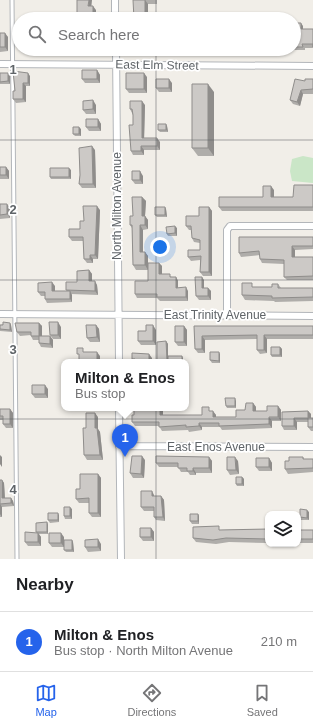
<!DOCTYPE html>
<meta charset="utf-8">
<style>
body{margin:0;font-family:Arial,sans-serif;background:#f2f2f2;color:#202124}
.controls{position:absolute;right:12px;bottom:12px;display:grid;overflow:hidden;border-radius:8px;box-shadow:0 1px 3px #0004}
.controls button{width:36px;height:36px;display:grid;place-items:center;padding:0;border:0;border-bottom:1px solid #e0e0e0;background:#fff;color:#202124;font:20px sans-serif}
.you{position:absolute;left:160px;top:247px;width:14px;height:14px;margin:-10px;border:3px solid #fff;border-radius:50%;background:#1a73e8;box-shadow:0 0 0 6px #1a73e833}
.badge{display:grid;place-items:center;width:26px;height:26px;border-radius:50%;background:#2563eb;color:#fff;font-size:13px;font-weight:700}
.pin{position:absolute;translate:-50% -33px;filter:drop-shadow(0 1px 2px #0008)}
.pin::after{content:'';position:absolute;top:21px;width:14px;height:12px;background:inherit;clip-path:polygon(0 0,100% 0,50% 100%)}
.popup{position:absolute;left:61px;top:359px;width:128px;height:52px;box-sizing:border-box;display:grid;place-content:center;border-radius:8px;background:#fff;filter:drop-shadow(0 1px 3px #0005);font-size:13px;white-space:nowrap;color:#757577}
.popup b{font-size:15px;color:#202124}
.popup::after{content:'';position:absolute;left:50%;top:100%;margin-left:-8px;border:8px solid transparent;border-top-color:#fff}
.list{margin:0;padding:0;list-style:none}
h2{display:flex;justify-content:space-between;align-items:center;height:52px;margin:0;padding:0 16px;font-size:17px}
h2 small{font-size:13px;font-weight:400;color:#757577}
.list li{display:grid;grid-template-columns:26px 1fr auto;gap:12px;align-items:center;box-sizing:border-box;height:60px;padding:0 16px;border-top:1px solid #e0e0e0}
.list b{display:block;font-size:15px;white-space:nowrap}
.list p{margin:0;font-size:13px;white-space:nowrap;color:#757577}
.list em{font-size:13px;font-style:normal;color:#757577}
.icon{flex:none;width:22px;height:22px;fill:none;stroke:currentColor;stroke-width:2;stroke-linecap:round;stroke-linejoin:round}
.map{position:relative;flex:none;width:313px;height:559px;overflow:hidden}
.search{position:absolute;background:#fff;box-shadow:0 1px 3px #0004;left:12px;right:12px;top:12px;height:44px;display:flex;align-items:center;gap:10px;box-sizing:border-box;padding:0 14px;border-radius:22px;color:#757577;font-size:15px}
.sheet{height:112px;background:#fff}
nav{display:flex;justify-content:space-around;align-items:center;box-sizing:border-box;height:56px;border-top:1px solid #e0e0e0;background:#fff;font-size:11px;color:#757577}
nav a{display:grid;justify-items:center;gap:2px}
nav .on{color:#2563eb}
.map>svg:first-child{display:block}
</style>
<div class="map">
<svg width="313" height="559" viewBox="0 0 313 559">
<rect width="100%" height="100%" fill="#f1eee8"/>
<path fill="#cae6c7" d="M303,156l10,2v25l-21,-2 -2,-10 2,-12z"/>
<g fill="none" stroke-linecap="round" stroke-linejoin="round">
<defs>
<path id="lane" d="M12,0l5,559"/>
<path id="street" d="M115,0v19
M116,49l3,313
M0,64l313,2
M0,314l313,2
M227,315v-85l3,-4h83
M119,408l2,151
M119,446l194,1"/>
</defs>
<use href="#lane" stroke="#b3b6ba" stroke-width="5"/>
<use href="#street" stroke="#b3b6ba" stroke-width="8"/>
<use href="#lane" stroke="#fff" stroke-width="3"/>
<use href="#street" stroke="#fff" stroke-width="6"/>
</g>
<path fill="#afadaa" d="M133,0h24v4h-9v15z
M294,23l9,3v3h10v19h-8v2h-38l-1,-1h28z
M0,33l8,4v14l-8,1z
M19,36v13h33l-28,2 -2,-2h-3l-3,-4z
M58,49h16v3h-14z
M191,49h12v1z
M216,49h13v1h-12z
M239,49h12v1h-12z
M97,70l3,5v8h-15l-3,-4z
M0,73l10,2v9h-10z
M30,76v10h-4v16l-10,1 -3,-4 2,-8z
M147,77v16h-18l-3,-4z
M313,79v15h-10l-3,12 -7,-2 -3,-4 15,-19z
M172,83v9h-13l-3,-4z
M214,92v64h-16l-6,-8z
M96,105v9h-10l-3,-4z
M145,105l-1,33 16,4v8h-16v5h-11l-2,-4 2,-26v-10l-3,-6z
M98,119l3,5v7h-12l-3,-4z
M166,124l1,2 1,6h-8l-2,-2z
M81,129v7h-6l-2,-2z
M95,150l1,38h-14l-3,-4 1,-9z
M0,167h6l3,4v8h-9z
M71,170v9h-20l-1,-2z
M143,176v8h-8l-3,-4z
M313,185v26h-91l-3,-4 44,-10 11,-7v7h19z
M142,197l4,4 -1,15 3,4v9l-5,1v22h2l3,4v7h11l3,3v8l10,3h4l2,4v7l10,3v10h-28l-3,-3h-20l-2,-4 13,-13v-11h-12l-3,-5 -1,-37 -2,-3 3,-9z
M0,204l10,4v10l-10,1z
M165,207l1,2 1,8h-10l-2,-2z
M209,207l3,4v65h-9l-3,-4v-12l-9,1 -3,-4 12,-7v-7l-6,-1 -2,-4v-8h-3l-3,-4 13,-10z
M100,210l-2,49h-5v4h-6l-3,-4 -1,-18h-11l-3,-4 11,-8 4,-8z
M177,228v8h-9l-1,-2z
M313,237v12l-18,1v7h18v23h-26l-3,-3v-13l-22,-1 -2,-4v-4l-19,2 -2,-4z
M162,243l2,2v7h-8l-1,-2z
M89,270l3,4v7l5,4 1,10 -27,-1 1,1v7l-25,1 -2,-4v-3h-4l-3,-4 17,-6v5h12l-1,-1 11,-8z
M204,280v8h4l3,3v9h-12l-3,-4z
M278,284l3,4h32v13l-38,1 -1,-1 -29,-1 -3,-5 13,-8h17z
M10,323l1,2 1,7 -12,-1v-6z
M39,323l3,3v10h8l3,4v8l-12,-1 -2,-4v-3h-6l-2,-4v-1l-11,1 -3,-4z
M96,325l3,4 1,13h-10l-3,-4z
M184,326l3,4v16h-9l-3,-4z
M194,326h119v13h-46v14l-7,1 -3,-4v-11l-52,1v13h-7l-3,-4z
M61,327v12h-8l-3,-4z
M156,330v15h-15l-3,-4 8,-10z
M166,341l2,3v18h-10l-1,-2z
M280,347l2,2v8h-10l-1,-2z
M220,354v9h-8l-2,-3z
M48,389v9h-13l-3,-4z
M236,401v7h-9l-1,-2z
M253,403l3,4v4h11l11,-5 3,4v11h-9v7l-50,2 -2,-3h-18v3l-13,2 -1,-2 -26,1 -3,-5h-24l-3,-4 2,-7 29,-7v7h39l10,-4 4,4v2h20l9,-7z
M0,409h10l3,4v15h-7l-3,-4v-4h-3z
M308,411l3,3v4h2v13h-2l-3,-4v-5h-11v8h-13l-2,-4v-14z
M98,417v12l2,3 3,28h-16l-3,-5 2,-27z
M209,457l3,4v12h-16v2h-6l-2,-3h-7l-3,-5h-19l-3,-4z
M303,457l1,2h9v13l-25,2 -3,-5 4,-8z
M269,458l3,5v8h-13l-3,-4z
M145,460l-1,18h-11l-3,-5z
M238,461l1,13 -9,1 -3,-5z
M98,474l3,4v39h-9l-3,-4v-10h-10l-3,-4 4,-10z
M242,477l2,2v7h-7l-1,-2z
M0,480h2l2,3 1,15h6l2,3 1,5 -12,1v10h-2z
M154,495v1h7l3,4 1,21 -9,-1 -2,-3v-6h-10l-3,-4z
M72,509v10h-7l-1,-3z
M309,512v8h-8l-1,-3z
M198,514l1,2v8h-7l-2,-3z
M59,515v7l-9,1 -2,-3z
M47,522l1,3v9h-9l2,3v9h-13l-3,-4 12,-9 -1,-1z
M151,528l3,4v9h-11l-3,-4z
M268,529v14l-39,-1 -13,2 -20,-2 -3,-4 28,-8z
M298,530h15v13h-15z
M64,537v3h8l1,2 1,10h-8l-2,-2v-3h-12l-3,-4z
M101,544v7l-13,1 -3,-5z"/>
<path fill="#8f8d8b" d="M89,0h3l-1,10 -3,-4z
M145,0l3,4v15h-3z
M93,6l3,4v9h-3z
M301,23l2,3v6l-2,-3z
M5,33l3,4v14l-3,-4z
M97,70l3,5v8l-3,-4z
M8,73l2,2v9l-2,-3z
M28,73l2,3v10l-2,-3z
M144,73l3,4v16l-3,-4z
M169,79l3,4v9l-3,-4z
M23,83l3,3v16l-3,-3z
M208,84l6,8v64l-6,-8z
M301,90l2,4 -3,12 -3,-4z
M93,100l3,5v9l-3,-5z
M142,101l3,4 -1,37 -2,-4z
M98,119l3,5v7l-3,-4z
M166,124l1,2 1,6 -2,-2z
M79,127l2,2v7l-2,-2z
M157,138l3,4v8l-3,-4z
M92,146l3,4 1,38 -3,-4z
M141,146l3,4v5l-3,-4z
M6,167l3,4v8l-3,-4z
M69,168l2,2v9l-2,-2z
M140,171l3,5v8l-3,-4z
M271,186l3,4v11l-3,-4z
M142,197l4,4 -1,15 3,4v9l-3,-4 -3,-9z
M7,204l3,4v10l-3,-4z
M97,206l3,4 -2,49 -3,-4z
M165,207l1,2 1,8 -2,-2z
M209,207l3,4v65l-3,-4z
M140,225l3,5v26l-3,-4z
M175,226l2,2v8l-2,-3z
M162,243l2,2v7l-2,-2z
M292,246l3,4v11l-3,-4z
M145,252l3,4v14l-3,-5z
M90,255l3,4v4l-3,-4z
M159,263l3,3v11l-3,-3z
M89,270l3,4v11l-3,-4z
M176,277l2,4v10l-2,-3z
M202,277l2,3v11l-2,-3z
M95,281l2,4 1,10 -3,-4z
M52,282l3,4v9l-3,-4z
M186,287l2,4v10l-2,-4z
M208,288l3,3v9l-3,-4z
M70,291l2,4v7l-2,-3z
M58,322l3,5v12l-3,-4z
M10,323l1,2 1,7 -2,-2z
M39,323l3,3v14l-3,-4z
M96,325l3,4 1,13 -3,-5z
M153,325l3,5v15l-3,-4z
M184,326l3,4v16l-3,-4z
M264,335l3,4v14l-3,-3z
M50,336l3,4v8l-3,-4z
M202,336l3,4v13l-3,-4z
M166,341l2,3v18l-1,-2z
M280,347l2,2v8l-2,-2z
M97,352l3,4v6h-3z
M219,352l1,2v9l-1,-2z
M149,354l3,4v4h-3z
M182,356l1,2v4h-1z
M45,385l3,4v9l-3,-4z
M235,398l1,3v7l-1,-2z
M253,403l3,4v9l-3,-5z
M278,406l3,4v11l-3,-4z
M160,408h3v12l-3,-5z
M10,409l3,4v15l-3,-4z
M213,411l3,4v6l-3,-4z
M308,411l3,3v8l-3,-4z
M95,413l3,4v12l2,3 3,28 -3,-5 -5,-27z
M269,417l3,4v7l-3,-4z
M294,418l3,4v8l-3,-4z
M199,423l3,4v3l-3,-4z
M0,455l2,2v10l-2,-3z
M142,456l3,4 -1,18 -3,-4z
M209,457l3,4v12l-3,-5z
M235,457l3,4 1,13 -3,-4z
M269,458l3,5v8l-3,-4z
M193,468l3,5v2l-3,-4z
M98,474l3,4v39l-3,-4z
M242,477l2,2v7l-2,-2z
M2,480l2,3 1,18 -3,-3z
M152,491l2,4v5l-2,-4z
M161,496l3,4 1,21 -2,-4z
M11,498l2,3 1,5 -3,-3z
M0,504l2,3v10l-2,-3z
M70,507l2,2v10l-2,-3z
M307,510l2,2v8l-2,-2z
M58,513l1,2v7l-1,-2z
M198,514l1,2v8l-1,-3z
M47,522l1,3v9l-1,-2z
M151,528l3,4v9l-3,-4z
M38,533l3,4v9l-3,-4z
M61,533l3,4v10l-3,-4z
M98,539l3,5v7l-3,-4z
M72,540l1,2 1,10 -2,-2z"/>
<path fill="#ccc9c6" stroke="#8f8d8b" d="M77,0h12l-1,6h5v13l-16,-1z
M133,0h12v19h-11z
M294,23h7v6h12v18v-3h-11l1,3h-9z
M0,33h5v14h-5z
M16,36h3v9h-3z
M82,70h15v9h-15z
M13,71l15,2v10h-5v16h-10v-8h2z
M0,73h8v8l-8,1z
M126,73h18v16h-18z
M156,79h13v9h-13z
M295,79l10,2v-2h8v10l-12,1 -4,12 -7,-2z
M192,84h16v64h-16z
M93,100v9l-10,1v-9z
M130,101h12v37h15v8h-16v5h-10l-2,-26h4v-10l-1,-6h-2z
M86,119h12v8h-12z
M158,124h8v6h-8z
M73,127h6v7h-6z
M92,146l1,38h-14l1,-9 -1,-27z
M0,167h6v8h-6z
M50,168h19v9h-19z
M132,171h8v9h-8z
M294,185h19v22h-94v-10h44v-11h8v11h22z
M132,197h10v19h3v9h-5v27h5v13h-12l-1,-40h-2v-9h3z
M0,204h7v10l-7,1z
M83,206h14l-2,49h-5v4h-6l-1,-22h-14v-8h11v-8h4z
M155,207h10v8h-10z
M199,207h10v65h-9l1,-16 -13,1v-7h12v-10l-8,-2 -1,-12h-5v-10h13z
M175,226v7l-8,1 -1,-7z
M239,237h74v9h-21v11h21v19l-29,1v-17l-24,-1 -1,-8 -20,2z
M155,243h7v7h-7z
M148,263h11v11h11v3h6v11l10,-1v10h-29v-3h-22v-13h13z
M89,270v11h6v10l-29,-1v-8h11v-11z
M195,277h7v11h6v8h-12z
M52,282v9h18v8h-25v-7h-7v-9z
M242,283h10v4h20v-3h6v4h35v9l-41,1v-2l-30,-1z
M3,322l7,1v7l-10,-1v-4h3z
M49,322h9v13h-8z
M15,323h24v13h11v8l-11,-1v-7h-8v-4h-14z
M86,325h10l1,12 -10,1z
M146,325h7v16h-15v-10h8z
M175,326h9v16h-9z
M194,326h119v9h-49v15h-7v-15l-55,1v13h-7z
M166,341l1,19h-10v-18z
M271,347h9v8h-9z
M77,348h6v4h14v10h-18v-8h-2z
M210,352h9v9l-9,-1z
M132,353l17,1v8h-14v-3h-3z
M168,356h14v6h-14z
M32,385h13v9h-13z
M225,398h10v8h-9z
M246,403h7v8h14v-5h11v11h-9v7l-50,2v-3h-20v3l-13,1v-2l-27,2v-5h-27v-7h2v-7h26v7h42v-8h7v4h4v6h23v-7h9z
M0,409h10v15h-7v-8h-3z
M308,411v7h-14v8h-12v-14z
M86,413h9v15h2l3,27h-16l-1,-27h3z
M308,418h5v9h-5z
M132,456h10l-1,18 -11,-1z
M156,456l53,1v11h-16v3h-6v-3h-9v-5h-22z
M227,457h8l1,13h-9z
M289,457h14v2h10v9l-28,1v-8h4z
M256,458h13v9h-13z
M80,474h18v39h-9v-15l-13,1v-10h4z
M236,477h6v7h-6z
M0,480h2v18h9v5l-11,1z
M141,491h11v5h9l2,21h-9v-10h-13z
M64,507h6v9h-6z
M300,509l7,1v8l-7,-1z
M48,513h10v7h-10z
M190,514h8v7h-8z
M47,522v10h-11v-9z
M219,526v4l49,-1v10l-42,-1 -13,2 -20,-2v-11z
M140,528h11v9h-11z
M298,530h15v9h-15z
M25,532l13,1v9h-13z
M49,533h12v10h-12z
M98,539v8h-13v-7z
M64,540h8v10h-8z"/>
<path fill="none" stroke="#5f6468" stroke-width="1" stroke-opacity="0.55" d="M156,0v19M156,49v510M0,140h313M0,280h313M0,419h313"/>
<g text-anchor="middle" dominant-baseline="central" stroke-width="3.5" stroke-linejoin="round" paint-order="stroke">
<g font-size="12" fill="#5f6468" stroke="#fff">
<text transform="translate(157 65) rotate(1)">East Elm Street</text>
<text transform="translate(117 206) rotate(-90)">North Milton Avenue</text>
<text x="215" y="315">East Trinity Avenue</text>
<text x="216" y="447">East Enos Avenue</text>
</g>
</g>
<g font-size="13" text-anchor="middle" font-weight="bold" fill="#5f6468" stroke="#fff" stroke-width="3.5" stroke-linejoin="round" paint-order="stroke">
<text x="13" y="74">1</text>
<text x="13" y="214">2</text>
<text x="13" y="354">3</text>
<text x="13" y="494">4</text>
</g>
</svg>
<div class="controls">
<button><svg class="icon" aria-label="layers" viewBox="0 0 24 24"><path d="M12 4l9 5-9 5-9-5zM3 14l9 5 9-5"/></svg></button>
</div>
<div class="you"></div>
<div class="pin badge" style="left:125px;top:457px">1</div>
<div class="popup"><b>Milton &amp; Enos</b>Bus stop</div>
<div class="search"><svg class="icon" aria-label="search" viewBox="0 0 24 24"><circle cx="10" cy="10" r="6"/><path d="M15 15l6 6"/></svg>Search here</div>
</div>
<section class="sheet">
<h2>Nearby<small></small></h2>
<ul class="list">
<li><span class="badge">1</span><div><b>Milton &amp; Enos</b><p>Bus stop · North Milton Avenue</p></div><em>210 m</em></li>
</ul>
</section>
<nav>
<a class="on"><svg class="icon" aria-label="map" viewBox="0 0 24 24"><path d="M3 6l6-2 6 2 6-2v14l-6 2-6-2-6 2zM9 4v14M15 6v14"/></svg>Map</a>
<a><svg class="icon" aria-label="directions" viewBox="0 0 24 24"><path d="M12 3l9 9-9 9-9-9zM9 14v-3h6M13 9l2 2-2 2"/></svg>Directions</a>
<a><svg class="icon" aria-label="saved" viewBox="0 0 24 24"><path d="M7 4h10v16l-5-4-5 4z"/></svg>Saved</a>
</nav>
